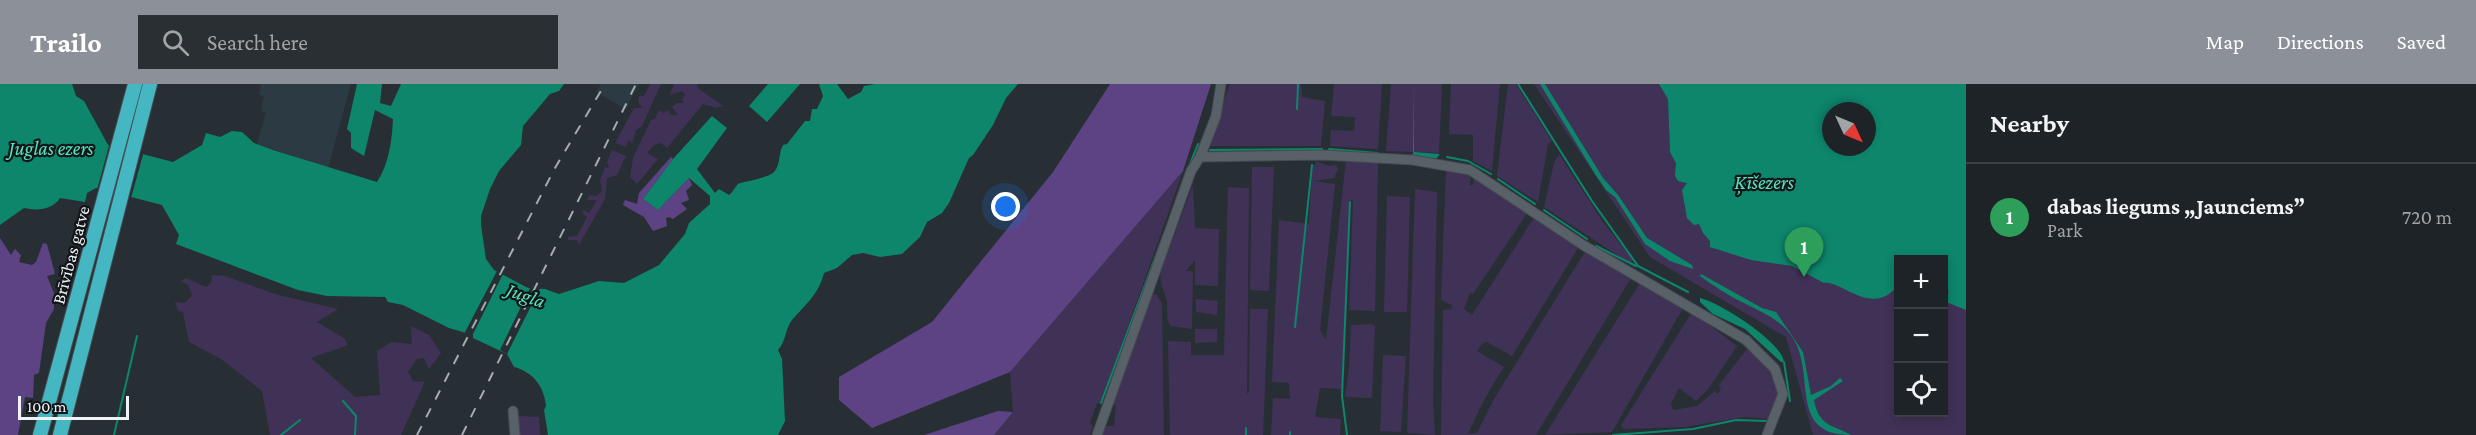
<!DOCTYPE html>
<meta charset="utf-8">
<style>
body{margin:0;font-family:"Crimson Pro",serif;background:#2a2f33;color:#f1f3f6}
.controls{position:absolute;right:18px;bottom:18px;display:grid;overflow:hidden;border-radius:0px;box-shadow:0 3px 9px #0003}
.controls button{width:54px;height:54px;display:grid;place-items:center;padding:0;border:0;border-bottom:2px solid #3b4044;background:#1d2327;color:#f1f3f6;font:30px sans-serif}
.compass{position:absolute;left:1822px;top:18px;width:54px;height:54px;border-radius:50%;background:#1d2327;box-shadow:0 3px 9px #0003;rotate:134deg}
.scale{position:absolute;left:18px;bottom:15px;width:111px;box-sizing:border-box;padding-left:6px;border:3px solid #eef3f7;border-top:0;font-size:16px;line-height:21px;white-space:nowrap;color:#eef3f7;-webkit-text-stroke:4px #131619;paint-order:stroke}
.you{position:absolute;left:1006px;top:123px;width:21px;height:21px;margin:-15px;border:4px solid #fff;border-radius:50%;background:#1a73e8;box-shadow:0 0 0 9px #1a73e833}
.badge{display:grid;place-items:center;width:39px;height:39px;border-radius:50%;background:#8c9099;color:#fff;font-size:20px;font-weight:700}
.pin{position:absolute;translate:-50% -50px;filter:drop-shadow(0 2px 3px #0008)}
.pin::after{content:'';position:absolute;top:32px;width:21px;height:18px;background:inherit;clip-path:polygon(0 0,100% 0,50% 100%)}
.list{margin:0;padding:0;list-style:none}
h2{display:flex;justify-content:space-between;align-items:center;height:78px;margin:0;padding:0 24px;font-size:26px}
h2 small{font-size:20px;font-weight:400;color:#a0a4a7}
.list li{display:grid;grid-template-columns:39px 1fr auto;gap:18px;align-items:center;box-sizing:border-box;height:108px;padding:0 24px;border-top:2px solid #3b4044}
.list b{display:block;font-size:22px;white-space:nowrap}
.list p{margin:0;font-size:20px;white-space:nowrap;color:#a0a4a7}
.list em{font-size:20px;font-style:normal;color:#a0a4a7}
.icon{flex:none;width:33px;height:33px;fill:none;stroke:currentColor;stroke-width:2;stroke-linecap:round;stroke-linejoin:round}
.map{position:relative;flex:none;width:1966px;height:351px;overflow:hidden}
header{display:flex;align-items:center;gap:36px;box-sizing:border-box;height:84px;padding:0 30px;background:#8c9099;color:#fff}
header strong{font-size:28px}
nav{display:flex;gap:33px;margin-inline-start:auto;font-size:21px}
.search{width:420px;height:54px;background:#2a2f33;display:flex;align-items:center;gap:15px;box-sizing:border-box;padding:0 21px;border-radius:0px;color:#a0a4a7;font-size:22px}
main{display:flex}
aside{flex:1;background:#1d2327}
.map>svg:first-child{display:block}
</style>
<header>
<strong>Trailo</strong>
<div class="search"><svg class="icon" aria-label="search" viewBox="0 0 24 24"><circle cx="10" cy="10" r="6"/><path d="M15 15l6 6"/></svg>Search here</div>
<nav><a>Map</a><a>Directions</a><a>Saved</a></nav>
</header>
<main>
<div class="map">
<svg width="1966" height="351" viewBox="0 0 1966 351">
<rect width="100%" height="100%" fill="#272f34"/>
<path fill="#2c3a43" d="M261,0h90l-23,84 -71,-24 9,-31 -5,-2 3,-15 -5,-1z
M601,0h38l-13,25 -30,-17z"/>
<path fill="#403256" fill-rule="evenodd" d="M650,0h11l-19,42 -6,4 -4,13 -4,-3 -2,7 -11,-4 19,-35h8l-4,-7 1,-5h5z
M674,0h23l2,5 24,17 -6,2 -14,-4 -36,44 -6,-5 -7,2 -7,8 11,6 -21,25 -7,-7 3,-19 18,-38 4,-1 4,-9 4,3 5,-3 3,5h7l-6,-8 5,-4h7l-2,-4 3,-4 -3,-4 -12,4z
M1230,0h71l1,13 23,4 -4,45h-113z
M1334,0h48l-4,65 -48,-3 1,-16 23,1 1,-14 -24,-1z
M1391,0h51l-3,69 -53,-2z
M1451,0h49l-8,87 -19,-10v-26l-24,-1z
M1508,0h8l36,57 -4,3 -10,58 -41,-26z
M1534,0h125l9,14 2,54 21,-68h275v351h-153l-27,-98 -136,-80zM1831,27h36v36h-36zM1898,176h46v152h-46z
M612,66l14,6 -9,19 -10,3 -2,21 -26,46 -2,-5h-9v-3l9,-1 10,-19 -5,-4 2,-3 5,3 8,-13h-10l2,-5 8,1 5,-5 -2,-11 5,-13 4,1 -2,-6z
M1559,70l44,68 30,38 -2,4 -87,-57 10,-44z
M1346,76l32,2 -3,149 -26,-1 4,-109 -3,-1 -8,189 -22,-1 -5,29 26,2 -1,16h-69l2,-37 17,1 -1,-16 -17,-1 7,-162 30,4 3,-59h4l-1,-4 14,5 7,-1 2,4 -4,9 -20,3 21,3 -15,146 6,10z
M1252,83h22l-5,124 -19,-1z
M1453,85l18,4 -1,12h3l1,-8 54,35 -55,82 -3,-1 -6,16 8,6 63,-99 45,29 -68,111 -25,-14 -4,1 -6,8 27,16c-14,21 -26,44 -36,67l9,-1 17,-34 92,-149 45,28 -95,157h-95l2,-125 9,-1v-4l-11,-5 5,-130z
M1183,87l-82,232h-4l-7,20 3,3 -3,9h-96l19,-23 -3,-40z
M1193,101l2,43 24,1 -1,57 -23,-1v-25l-9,11h7l-1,58 -22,-3c-5,-8 -1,-19 -4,-28 -3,-11 -7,-15 -5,-27z
M1228,103l21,1 -2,206 2,-2 1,-83h18l-5,126h-93l-2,-94 23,1v13h33z
M1415,105l22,3 -4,209 2,34 -28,-2z
M1387,112l23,1 -3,115h-23z
M212,191l13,1 53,19 60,14 -21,13 27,16 4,7 -37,13 44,39 25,-2 -3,-44 14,-9 21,2 -1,-18 18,9 12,18 -12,16 -5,-11 -7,1 -9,13 5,9 12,1 -24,53h-131l-8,-44 -41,-32 -32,-17 -6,-30 -5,-1 -3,-9 10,1 7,-8 -4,-10 -7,-4 5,-3 20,9 5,-4z
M1640,199l43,25 -71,124 -67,3z
M1156,210l6,9 2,132h-63l3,-9h10l2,-21 -4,-1 40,-109z
M1196,215l22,2 -1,14 -21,-3z
M1692,228l45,34 -28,42 -13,13 -17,-13 -8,16 2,6 24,-4 18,-15 3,3 3,-5 -2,-4 28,-36c29,22 39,34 24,70l-27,-2 -59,10 -62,2 -2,-4z
M1371,240l4,2 -3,72 -27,-1 4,-28 2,-44z
M1195,245h22v13l-22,1z
M1383,271l23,1 -5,76 -21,-1z
M519,332l20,1 1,18h-22z"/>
<path fill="#5d4383" d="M1110,0h101l-28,87 -173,201 -138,56 -33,-28v-23l93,-55 121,-150z
M671,73l2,2 -30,40 15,11 31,-32 3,7 -6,6 3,9 -8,3 6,6 -14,10 -4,-2 -3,1 1,8 -14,5 -9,-14 -21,-12 2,-5 12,4 2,-11z
M0,154l11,17 4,-6 6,6 -2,7 13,3 4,-3 7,-19 4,1 8,30 -8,2 7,17v16l-8,14 -7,50 -5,2 -1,23 -8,-1 -7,38h-18z
M998,327l15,1 -19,23h-70z"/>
<path fill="#0d866c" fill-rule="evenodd" d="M0,0h72l4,12 8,5 24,44 65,17 29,-17 4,-12 14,4 12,-6 10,1 12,11 19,7 104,32c12,-18 15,-42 16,-63l-18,-9 -11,46 -13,-8v-15l-4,-4 10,-45h25l-2,19 11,3 10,-22h163l-5,7 -9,3 -27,32 -2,19 -22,26 -9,18 -9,27v9l5,34 8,11 34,18 17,1 14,5 40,-13 25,2 35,-18 26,-31 4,-11 21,-19v-8l-21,-18 -31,32 -15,-11 30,-40 39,-43 15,12 -30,41 18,24 4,-4 10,6c4,-3 6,-8 9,-11 3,-2 28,-5 36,-12 7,-8 4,-18 9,-27l4,-1 18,-23h5l2,-12h5l6,-13 -4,-12h18l11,15 13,-7 3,-6 11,-2h143l-12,14 -13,27 -20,30 -4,3 -20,45 -7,10 -15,9 -7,15 -18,17 -22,3 -17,-4 -11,2 -15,13 -13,5c-5,21 -19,32 -32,47 -7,9 -6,22 -14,30l4,9 3,62 -7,14h-230l-4,-25 2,-4c-2,-20 -13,-34 -32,-39l-7,-13 -34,-16v-3l-24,-7 -46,-23 -15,-3 -3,-5 -58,-1 -29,-6 -122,-46 3,-9 -17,-30 -66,-17 -9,5 -2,9 -25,-4c-8,12 -22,13 -36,10l-24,17z
M768,0h32l-33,38 -18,-16z
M1413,0l1,68 26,2 -4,5 -27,-3 4,-2z
M1540,0h5l58,94 15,17 29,43 45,27 1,4 -23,-8 -25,-17 -30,-47 -9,-7 -11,-16z
M1659,0h307v226l-22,-9 5,-10 -5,-3v-28h-46v30l-3,-1c-26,26 -54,-9 -71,-6l-32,-17 -41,-6 -41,-13v-6l-7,-8 -4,-9 -5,1 -7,-7 -5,-28 5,-7 -9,-2 -3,-5 1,-13 -6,-11 -2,-53zM1831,27h36v36h-36z
M1701,190l61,34 14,4 27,40 8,43 20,-9 9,-8 3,3 -29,19c5,27 18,24 37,35 -66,0 -32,-64 -61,-101 -12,-16 -29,-22 -46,-31 -15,-7 -30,-17 -44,-27z
M1700,214c19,4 82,44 84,64h-3l-36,-33 -32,-15 -13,-12z"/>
<path fill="#272f34" d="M110,58l34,9 -13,47 -34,-8z
M498,185l5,5 -33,66v-3l-7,-1z
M531,202l9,2 -33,66 -7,-4z"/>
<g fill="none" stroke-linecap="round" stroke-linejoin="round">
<path stroke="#0d866c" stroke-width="2" d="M1518,0l74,117 46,65 50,26
M1297,25l1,-25
M1329,65l48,4
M1210,66l112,-1
M1447,73l21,4 23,13
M1190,80l8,-20
M1498,95l37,25
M1544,126l43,29
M1596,162l40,20
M1295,243l17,-162
M1784,278l6,39
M343,317l13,15 -1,19
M1101,319l63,-169
M1246,344v7
M1290,348v3
M114,351l23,-99
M281,351l19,-15
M1347,351l-5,-39 8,-194
M1613,351l80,-6 43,-9 31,1"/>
<defs>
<path id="minor" d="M1200,73l123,-2 90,5 57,10 113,75 163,95 29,29 8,25 -16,41
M513,327l2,24
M1097,351l94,-264 9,-14 16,-41 5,-32"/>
<path id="highway" d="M40,351l95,-351
M60,351l90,-351"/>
</defs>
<use href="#minor" stroke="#454c51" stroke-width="11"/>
<use href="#highway" stroke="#454c51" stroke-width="16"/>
<use href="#minor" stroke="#576167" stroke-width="9"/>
<use href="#highway" stroke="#44b7c3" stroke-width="14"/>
<path stroke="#a5abb0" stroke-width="2" stroke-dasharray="10 10" stroke-linecap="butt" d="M417,351l138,-267 50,-84
M462,351l174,-351"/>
</g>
<g text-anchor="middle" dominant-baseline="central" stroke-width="4.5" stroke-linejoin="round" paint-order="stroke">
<g font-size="18" fill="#eef3f7" stroke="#131619">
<text transform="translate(71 171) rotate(-75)">Brīvības gatve</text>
</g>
<g font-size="20" font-style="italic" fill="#55e4bf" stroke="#131619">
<text x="51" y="64">Juglas ezers</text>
<text x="1764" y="98">Ķīšezers</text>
<text transform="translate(526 211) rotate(20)">Jugla</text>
</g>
</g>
</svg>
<div class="controls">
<button>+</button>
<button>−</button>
<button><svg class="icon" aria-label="locate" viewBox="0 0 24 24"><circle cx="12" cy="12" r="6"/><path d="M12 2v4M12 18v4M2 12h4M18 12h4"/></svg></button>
</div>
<svg class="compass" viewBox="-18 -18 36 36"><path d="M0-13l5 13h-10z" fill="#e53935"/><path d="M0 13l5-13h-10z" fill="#a0a4a7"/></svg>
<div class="scale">100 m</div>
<div class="you"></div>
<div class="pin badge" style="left:1804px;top:193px;background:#2e9e5b">1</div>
</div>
<aside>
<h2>Nearby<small></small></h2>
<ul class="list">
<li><span class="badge" style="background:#2e9e5b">1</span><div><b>dabas liegums „Jaunciems”</b><p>Park</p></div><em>720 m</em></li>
</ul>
</aside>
</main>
